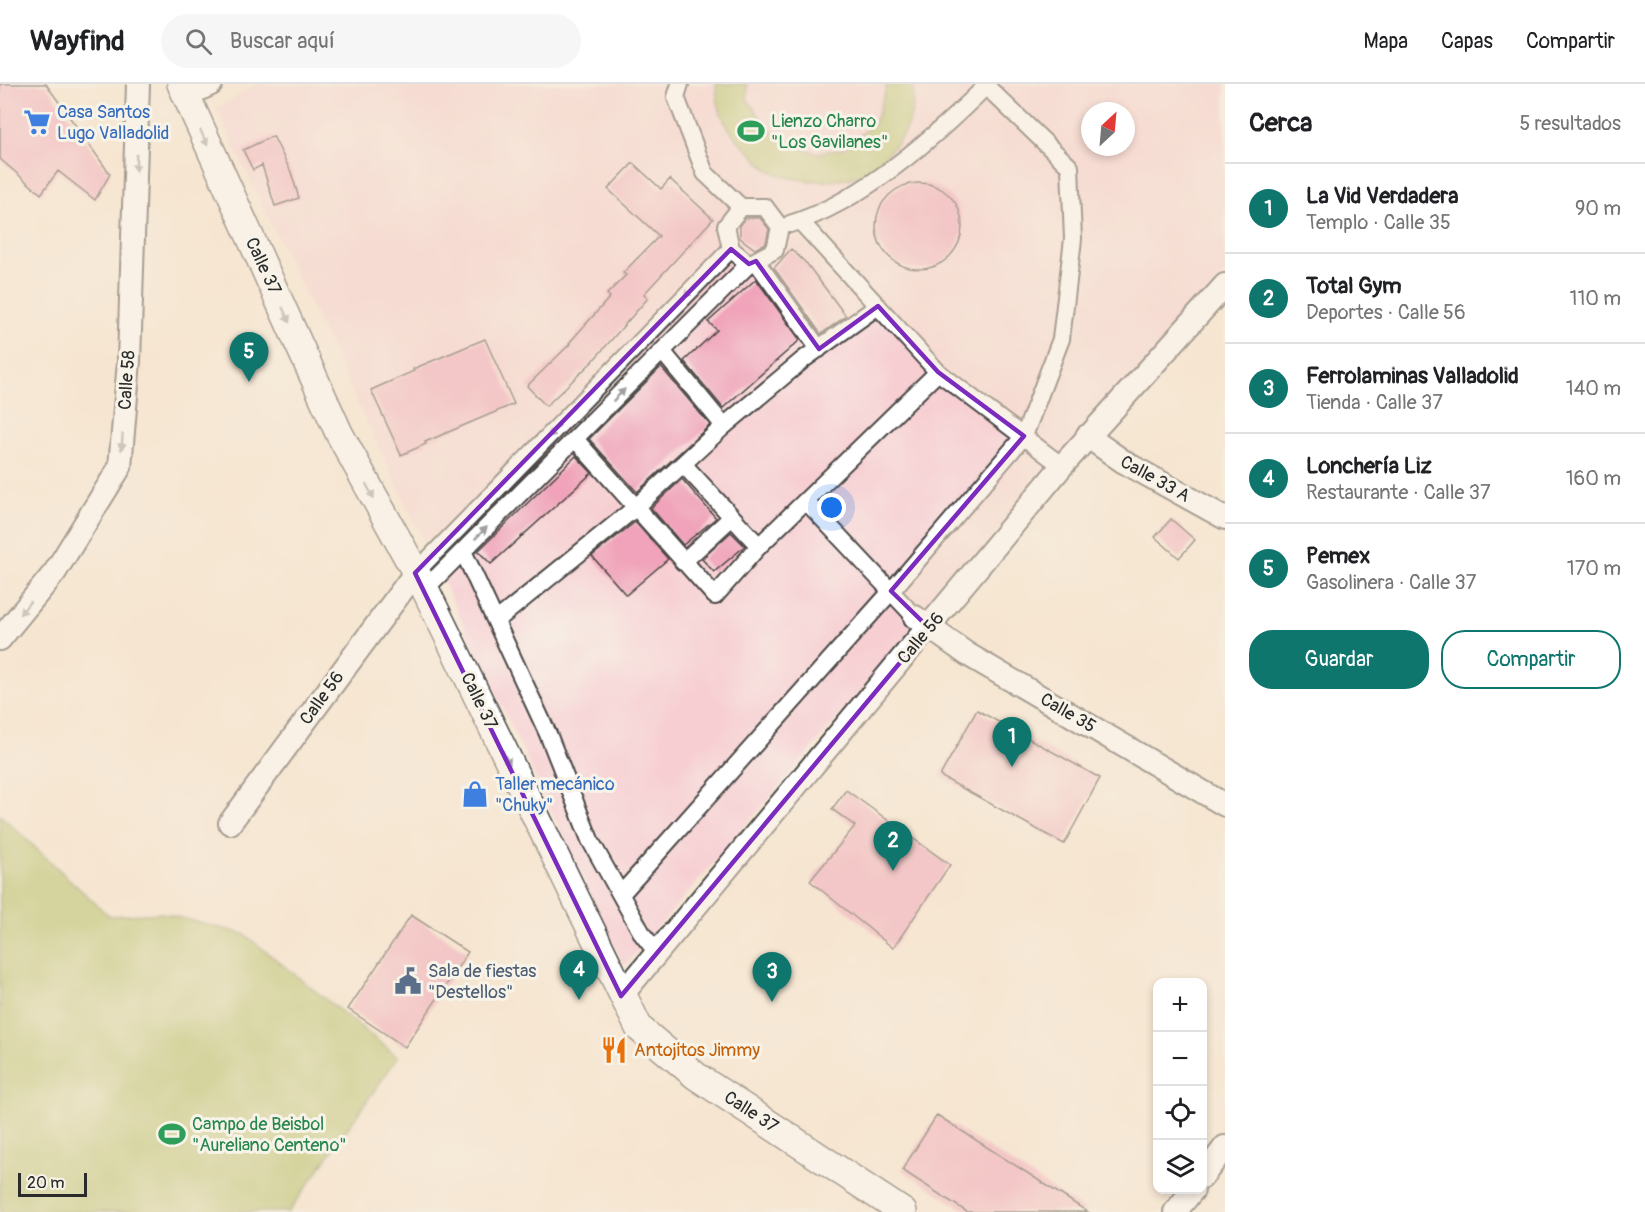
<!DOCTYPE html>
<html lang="es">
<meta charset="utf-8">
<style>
body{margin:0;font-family:Pangolin,sans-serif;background:#f6f6f6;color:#202124}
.controls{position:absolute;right:18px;bottom:18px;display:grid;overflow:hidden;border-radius:12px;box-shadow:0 3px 9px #0003}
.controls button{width:54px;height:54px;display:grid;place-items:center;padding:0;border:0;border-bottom:2px solid #e0e0e0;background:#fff;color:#202124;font:30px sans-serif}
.compass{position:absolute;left:1081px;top:18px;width:54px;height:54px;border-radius:50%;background:#fff;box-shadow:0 3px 9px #0003;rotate:26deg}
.scale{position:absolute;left:18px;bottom:15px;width:69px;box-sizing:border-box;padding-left:6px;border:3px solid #2b2b2b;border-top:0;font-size:16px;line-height:21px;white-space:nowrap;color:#2b2b2b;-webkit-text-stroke:4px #f7f3e8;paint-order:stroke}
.you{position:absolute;left:832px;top:424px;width:21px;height:21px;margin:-15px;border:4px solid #fff;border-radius:50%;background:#1a73e8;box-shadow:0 0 0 9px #1a73e833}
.badge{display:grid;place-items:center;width:39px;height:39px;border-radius:50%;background:#0f766e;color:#fff;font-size:20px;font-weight:700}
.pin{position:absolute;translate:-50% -50px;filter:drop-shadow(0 2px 3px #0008)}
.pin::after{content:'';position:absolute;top:32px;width:21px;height:18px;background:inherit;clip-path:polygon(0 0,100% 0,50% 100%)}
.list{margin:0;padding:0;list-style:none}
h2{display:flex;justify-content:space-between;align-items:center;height:78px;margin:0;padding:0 24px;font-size:26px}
h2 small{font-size:20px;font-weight:400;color:#757577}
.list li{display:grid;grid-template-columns:39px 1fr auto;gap:18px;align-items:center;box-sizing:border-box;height:90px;padding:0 24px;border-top:2px solid #e0e0e0}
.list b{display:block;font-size:22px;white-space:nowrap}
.list p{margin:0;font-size:20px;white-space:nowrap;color:#757577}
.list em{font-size:20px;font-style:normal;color:#757577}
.actions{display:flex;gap:12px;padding:18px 24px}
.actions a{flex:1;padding:14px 0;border:2px solid #0f766e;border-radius:24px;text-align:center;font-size:21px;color:#0f766e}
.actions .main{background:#0f766e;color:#fff}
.icon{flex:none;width:33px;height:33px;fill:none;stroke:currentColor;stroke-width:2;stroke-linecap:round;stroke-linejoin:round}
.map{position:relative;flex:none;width:1225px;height:1128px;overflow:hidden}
header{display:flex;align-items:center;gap:36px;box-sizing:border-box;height:84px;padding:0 30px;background:#fff;border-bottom:2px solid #e0e0e0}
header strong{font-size:28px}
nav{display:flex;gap:33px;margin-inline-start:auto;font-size:21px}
.search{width:420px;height:54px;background:#f6f6f6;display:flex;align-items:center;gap:15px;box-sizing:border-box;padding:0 21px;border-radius:33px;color:#757577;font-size:22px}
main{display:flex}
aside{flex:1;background:#fff}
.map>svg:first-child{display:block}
</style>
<header>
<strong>Wayfind</strong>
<div class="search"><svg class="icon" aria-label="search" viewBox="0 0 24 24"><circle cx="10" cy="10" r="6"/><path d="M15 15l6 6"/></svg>Buscar aquí</div>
<nav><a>Mapa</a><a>Capas</a><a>Compartir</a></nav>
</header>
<main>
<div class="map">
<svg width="1225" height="1128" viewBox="0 0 1225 1128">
<rect width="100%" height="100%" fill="#f7f3e8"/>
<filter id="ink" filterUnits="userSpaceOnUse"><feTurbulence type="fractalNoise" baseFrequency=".0167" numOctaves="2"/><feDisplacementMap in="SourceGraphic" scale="12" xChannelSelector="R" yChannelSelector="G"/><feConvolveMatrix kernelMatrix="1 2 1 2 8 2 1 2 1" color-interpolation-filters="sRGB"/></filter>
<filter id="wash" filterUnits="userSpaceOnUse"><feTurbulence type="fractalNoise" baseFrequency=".008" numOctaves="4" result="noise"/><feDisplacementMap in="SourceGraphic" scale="24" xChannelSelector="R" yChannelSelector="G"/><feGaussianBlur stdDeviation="1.35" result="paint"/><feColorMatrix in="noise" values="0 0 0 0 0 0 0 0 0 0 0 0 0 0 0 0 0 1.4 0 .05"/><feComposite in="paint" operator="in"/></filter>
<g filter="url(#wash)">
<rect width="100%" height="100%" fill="#f5e6d1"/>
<path fill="#f7cfd3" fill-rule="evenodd" d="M256,0h969v190l-164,185 -437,508 -190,-405 -218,-453zM1090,27h36v36h-36z"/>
<path fill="#aebf62" stroke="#6c7546" stroke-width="1.5" d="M716,0h31v15l20,28 21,16 28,10 26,-4 32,-25 14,-40h25c3,25 -5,49 -23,67 -6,6 -12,15 -19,19 -26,15 -76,14 -102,0 -6,-4 -12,-11 -17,-16 -24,-22 -35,-37 -36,-70z
M0,731l109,101 53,-3 82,21 154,123 -109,155h-289z"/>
<g id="blocks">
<path fill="#f0a3ba" d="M0,0h46l64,90 -15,26 -37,-29 -17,23 -41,-35z
M273,52l18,36 8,26 -24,8 -13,-41 -9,5 -10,-20z
M633,79l28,26 9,-10 43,40 -69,75 4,4 -56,64 -46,44 -19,-20 43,-42 -1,-1 41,-46 -3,-3 19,-19 -3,-2 36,-37 -51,-47z
M876 142a43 43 0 1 1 86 0a43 43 0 1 1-86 0Z
M746,134h14l9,11 -3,14 -11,6 -15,-11v-12z
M791,165l16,15 39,52 -25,18 -47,-66z
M756,195l44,61 -77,68 -39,-47 33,-31 -9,-8z
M485,255l29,65 -89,38 1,2 -25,11 -30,-65 43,-19 -1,-2z
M661,283l49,58 -73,67 -48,-53z
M576,372l16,17 -101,91 -13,-13z
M682,395l34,39 -33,27 -32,-37z
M1171,435l24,21 -16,18 -24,-21z
M635,438l33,37 -42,36 -34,-39z
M731,448l14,14 -31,26 -12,-13z
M977,626l123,68 -36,66 -124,-68z
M846,706l104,75 -57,83 -83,-67 45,-55 -23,-17z
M411,831l57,37 -63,95 -57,-38z
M937,1031l151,97h-121l-65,-42z"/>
</g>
</g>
<g filter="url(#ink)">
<use href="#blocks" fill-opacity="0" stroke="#494744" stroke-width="1.5"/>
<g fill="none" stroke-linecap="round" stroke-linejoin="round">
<defs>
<path id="pedestrian" d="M680,0l-4,13 29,76 36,34h24l15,20 -5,23 -26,14 -18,-15 -5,-23 15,-19
M800,137l138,151 124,94
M790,140c72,-22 145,-87 198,-140
M756,177l63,88
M662,267l62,75
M575,355l140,157 44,-50 179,-174
M683,380l76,82
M806,417l109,116
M463,467l85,183 42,106 53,95 15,19
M683,478l49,-45
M415,489l316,-324
M425,505l324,-325
M497,536l138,-112 89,-82 80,-67 74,-53
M622,809l265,-297 137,-160 37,-97 12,-100 -3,-72 -84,-81"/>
<path id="minor" d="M185,12l26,-12
M1087,352l37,26 101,56
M915,533l52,37 258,151
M0,555l55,-67 65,-105 9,-106 9,-277
M230,739l185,-250
M621,912l441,-530 163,-181
M1202,1093l23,-30
M1175,1128l18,-22"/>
<path id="tertiary" d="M181,0l158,349 86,156 214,439 57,48 207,136"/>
</defs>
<use href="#pedestrian" stroke="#494744" stroke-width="20"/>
<use href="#minor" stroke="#494744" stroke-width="26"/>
<use href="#tertiary" stroke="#494744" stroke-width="30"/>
<use href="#pedestrian" stroke="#fff" stroke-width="16"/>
<use href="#minor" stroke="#fff" stroke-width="22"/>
<use href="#tertiary" stroke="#fff" stroke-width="27"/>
</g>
<defs><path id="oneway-solid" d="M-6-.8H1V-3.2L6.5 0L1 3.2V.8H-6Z" transform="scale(1.5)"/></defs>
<g fill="#a0a0a0">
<use href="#oneway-solid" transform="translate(204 54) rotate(65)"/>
<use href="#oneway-solid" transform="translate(136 79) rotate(92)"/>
<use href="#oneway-solid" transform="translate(690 207) rotate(134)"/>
<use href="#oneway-solid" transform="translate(286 231) rotate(65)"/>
<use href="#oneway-solid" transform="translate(619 311) rotate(-45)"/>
<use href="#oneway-solid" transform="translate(554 347) rotate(134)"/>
<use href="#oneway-solid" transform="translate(122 358) rotate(95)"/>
<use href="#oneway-solid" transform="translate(370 407) rotate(61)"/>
<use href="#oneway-solid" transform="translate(481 449) rotate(-45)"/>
<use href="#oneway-solid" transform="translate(25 524) rotate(129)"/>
<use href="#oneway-solid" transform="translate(506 674) rotate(64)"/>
</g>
</g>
<path d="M0 0H1225V1128H0ZM731,165l18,15 7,-3 63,88 59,-43 60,66 86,64 -133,155 38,37 -308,368 -206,-423z" fill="#f5e6d1" fill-opacity=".55" fill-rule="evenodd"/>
<path fill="none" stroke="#7b2cbf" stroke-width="4.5" stroke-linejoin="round" d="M731,165l18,15 7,-3 63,88 59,-43 60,66 86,64 -133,155 38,37 -308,368 -206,-423z"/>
<defs>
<symbol id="supermarket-bare" viewBox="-9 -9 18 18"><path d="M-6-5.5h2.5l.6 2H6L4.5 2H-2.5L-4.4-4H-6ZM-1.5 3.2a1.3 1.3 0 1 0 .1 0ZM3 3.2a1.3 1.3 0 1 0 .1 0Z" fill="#3f7fe0" stroke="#f7f3e8" stroke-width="2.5" paint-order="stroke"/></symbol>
<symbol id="stadium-bare" viewBox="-9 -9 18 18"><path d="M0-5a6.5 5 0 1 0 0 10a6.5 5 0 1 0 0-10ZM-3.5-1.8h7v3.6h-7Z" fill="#2e9e5b" stroke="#f7f3e8" stroke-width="2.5" paint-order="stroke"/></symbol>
<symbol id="shop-bare" viewBox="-9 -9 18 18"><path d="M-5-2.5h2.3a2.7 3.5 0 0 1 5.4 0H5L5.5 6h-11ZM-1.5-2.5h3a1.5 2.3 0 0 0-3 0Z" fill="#3f7fe0" stroke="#f7f3e8" stroke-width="2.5" paint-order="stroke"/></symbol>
<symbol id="civic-bare" viewBox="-9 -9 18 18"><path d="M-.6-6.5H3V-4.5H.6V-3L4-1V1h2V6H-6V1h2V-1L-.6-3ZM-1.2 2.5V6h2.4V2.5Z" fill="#5c6f8a" stroke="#f7f3e8" stroke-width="2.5" paint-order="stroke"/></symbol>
<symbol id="restaurant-bare" viewBox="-9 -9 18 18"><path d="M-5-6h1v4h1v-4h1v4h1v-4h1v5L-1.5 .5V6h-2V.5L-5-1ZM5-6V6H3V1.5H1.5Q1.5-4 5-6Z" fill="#e8710a" stroke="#f7f3e8" stroke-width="2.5" paint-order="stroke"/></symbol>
</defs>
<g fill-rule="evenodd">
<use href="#supermarket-bare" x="18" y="19" width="38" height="38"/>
<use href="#stadium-bare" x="732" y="28" width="38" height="38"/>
<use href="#shop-bare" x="456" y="691" width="38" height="38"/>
<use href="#civic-bare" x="389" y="878" width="38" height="38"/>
<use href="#restaurant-bare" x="595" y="947" width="38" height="38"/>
<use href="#stadium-bare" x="153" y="1031" width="38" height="38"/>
</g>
<g text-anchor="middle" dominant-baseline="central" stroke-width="6" stroke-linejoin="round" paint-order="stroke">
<g font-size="18" fill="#366cbe" stroke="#f7f3e8" text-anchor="start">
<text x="57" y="28">Casa Santos<tspan x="57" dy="21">Lugo Valladolid</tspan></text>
<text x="495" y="700">Taller mecánico<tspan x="495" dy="21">"Chuky"</tspan></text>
</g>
<g font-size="18" fill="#27864d" stroke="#f7f3e8" text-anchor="start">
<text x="771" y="37">Lienzo Charro<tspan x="771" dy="21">"Los Gavilanes"</tspan></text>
<text x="192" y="1040">Campo de Beisbol<tspan x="192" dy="21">"Aureliano Centeno"</tspan></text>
</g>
<g font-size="18" fill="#2b2b2b" stroke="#f7f3e8">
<text transform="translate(263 182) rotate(65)">Calle 37</text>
<text transform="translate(127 296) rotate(-86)">Calle 58</text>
<text transform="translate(1155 395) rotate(29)">Calle 33 A</text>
<text transform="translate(921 554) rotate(-50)">Calle 56</text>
<text transform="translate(322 614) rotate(-54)">Calle 56</text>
<text transform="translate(479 617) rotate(64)">Calle 37</text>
<text transform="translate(1068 629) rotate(30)">Calle 35</text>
<text transform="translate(751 1028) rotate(33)">Calle 37</text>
</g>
<g font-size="18" fill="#4e5e75" stroke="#f7f3e8" text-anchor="start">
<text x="428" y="887">Sala de fiestas<tspan x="428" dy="21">"Destellos"</tspan></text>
</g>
<g font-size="18" fill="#c56008" stroke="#f7f3e8" text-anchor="start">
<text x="634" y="966">Antojitos Jimmy</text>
</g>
</g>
</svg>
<div class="controls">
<button>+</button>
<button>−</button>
<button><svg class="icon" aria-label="locate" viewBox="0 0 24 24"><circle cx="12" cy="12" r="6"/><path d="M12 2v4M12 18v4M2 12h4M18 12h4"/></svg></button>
<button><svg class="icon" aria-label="layers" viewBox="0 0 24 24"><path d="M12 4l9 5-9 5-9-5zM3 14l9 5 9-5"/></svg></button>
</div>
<svg class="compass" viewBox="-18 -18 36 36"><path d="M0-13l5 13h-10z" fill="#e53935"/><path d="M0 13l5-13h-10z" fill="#757577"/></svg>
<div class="scale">20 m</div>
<div class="you"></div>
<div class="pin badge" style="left:1012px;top:683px">1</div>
<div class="pin badge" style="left:893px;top:787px">2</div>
<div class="pin badge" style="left:772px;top:918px">3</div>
<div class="pin badge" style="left:579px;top:916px">4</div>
<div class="pin badge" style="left:249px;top:298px">5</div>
</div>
<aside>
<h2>Cerca<small>5 resultados</small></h2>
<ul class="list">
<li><span class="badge">1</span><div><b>La Vid Verdadera</b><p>Templo · Calle 35</p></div><em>90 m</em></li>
<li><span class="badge">2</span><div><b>Total Gym</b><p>Deportes · Calle 56</p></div><em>110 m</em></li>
<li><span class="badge">3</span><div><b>Ferrolaminas Valladolid</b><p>Tienda · Calle 37</p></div><em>140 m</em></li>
<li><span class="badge">4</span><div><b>Lonchería Liz</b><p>Restaurante · Calle 37</p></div><em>160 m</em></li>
<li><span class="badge">5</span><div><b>Pemex</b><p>Gasolinera · Calle 37</p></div><em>170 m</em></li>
</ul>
<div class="actions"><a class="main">Guardar</a><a>Compartir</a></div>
</aside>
</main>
